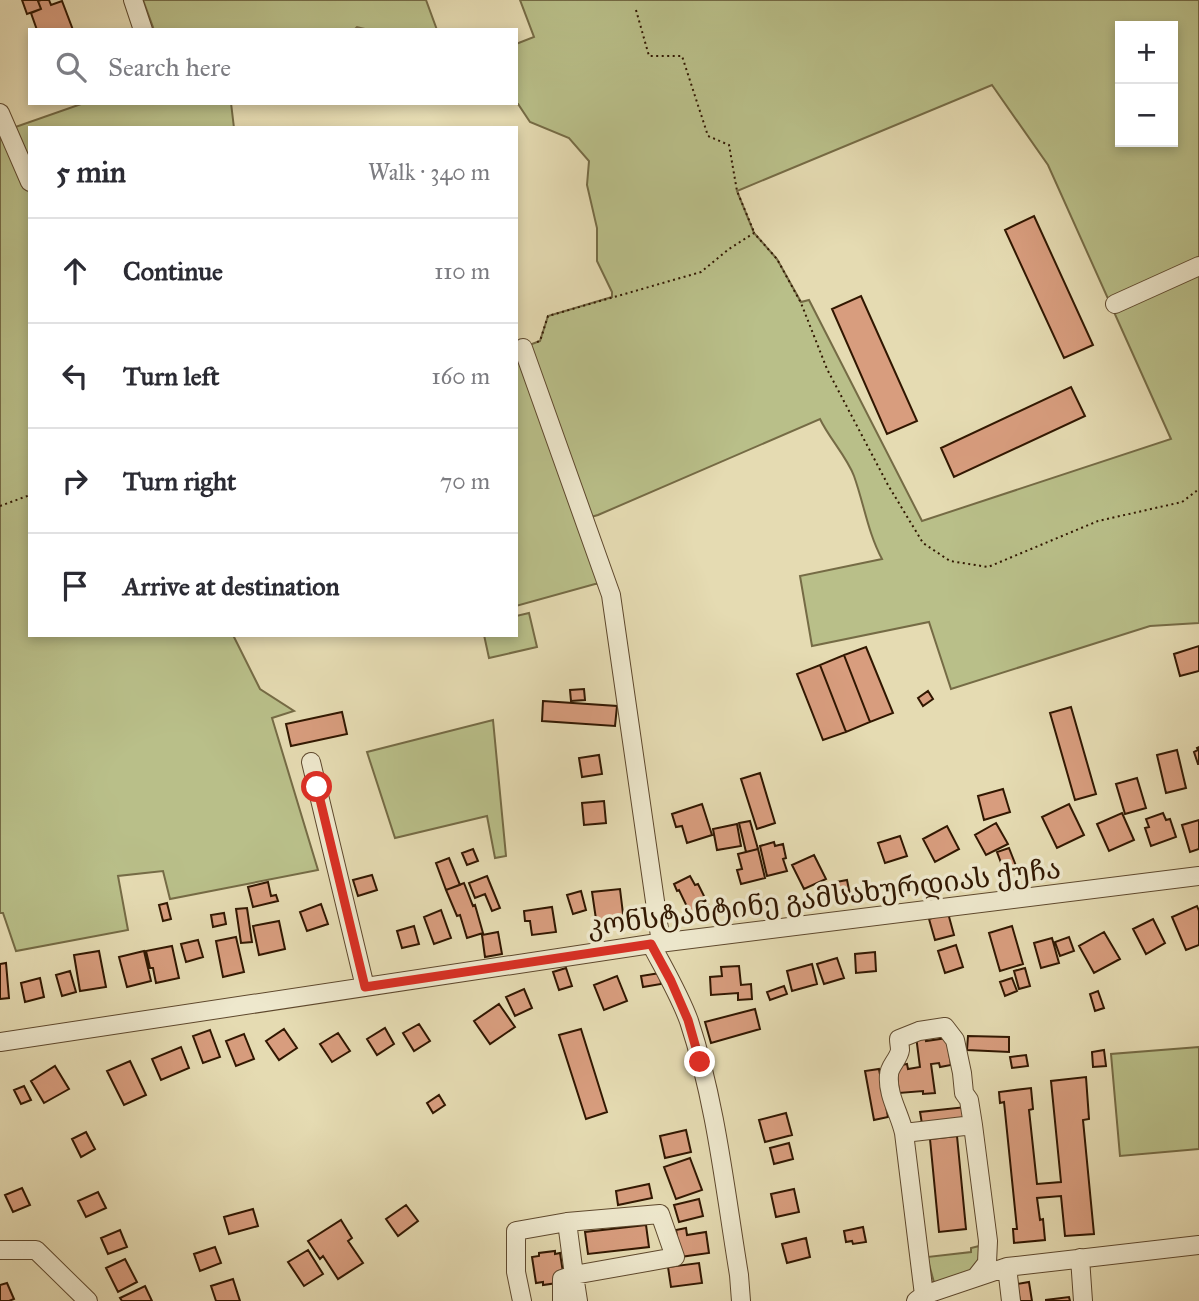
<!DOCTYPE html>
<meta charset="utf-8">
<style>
body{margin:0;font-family:"IM FELL Great Primer","Noto Serif Georgian",serif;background:#f2f2f3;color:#2b2b33}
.controls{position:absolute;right:21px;top:21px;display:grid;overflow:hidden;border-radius:0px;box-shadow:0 4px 10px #0003}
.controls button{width:63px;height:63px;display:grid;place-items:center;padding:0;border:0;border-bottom:2px solid #e1e1e2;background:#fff;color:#2b2b33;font:35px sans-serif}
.stop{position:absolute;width:21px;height:21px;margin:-16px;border:5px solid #d93025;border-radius:50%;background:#fff}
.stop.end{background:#d93025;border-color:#fff;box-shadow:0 2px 7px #0008}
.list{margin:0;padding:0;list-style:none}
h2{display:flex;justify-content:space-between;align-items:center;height:91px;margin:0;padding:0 28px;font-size:30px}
h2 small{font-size:23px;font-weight:400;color:#7c7c81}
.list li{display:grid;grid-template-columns:46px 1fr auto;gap:21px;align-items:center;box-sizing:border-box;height:105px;padding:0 28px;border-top:2px solid #e1e1e2}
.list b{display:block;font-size:26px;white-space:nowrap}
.list em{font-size:23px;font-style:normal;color:#7c7c81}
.icon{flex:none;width:38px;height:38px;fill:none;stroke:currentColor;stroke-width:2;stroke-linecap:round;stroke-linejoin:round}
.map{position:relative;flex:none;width:1199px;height:1301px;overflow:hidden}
.search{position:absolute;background:#fff;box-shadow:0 4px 10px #0003;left:28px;top:28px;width:490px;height:77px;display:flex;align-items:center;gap:18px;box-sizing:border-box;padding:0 24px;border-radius:0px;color:#7c7c81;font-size:26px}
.panel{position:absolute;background:#fff;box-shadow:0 4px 10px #0003;left:28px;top:126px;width:490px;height:511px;border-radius:0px}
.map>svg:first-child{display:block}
</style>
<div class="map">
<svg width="1199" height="1301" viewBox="0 0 1199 1301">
<rect width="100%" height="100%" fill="#e5dbb2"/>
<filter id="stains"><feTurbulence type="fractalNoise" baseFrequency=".00286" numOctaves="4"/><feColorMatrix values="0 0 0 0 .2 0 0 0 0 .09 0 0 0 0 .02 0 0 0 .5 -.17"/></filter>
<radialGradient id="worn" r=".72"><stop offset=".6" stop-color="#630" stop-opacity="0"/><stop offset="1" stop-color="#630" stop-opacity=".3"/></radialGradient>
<path fill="#b9bf89" stroke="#756b45" stroke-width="2" fill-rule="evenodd" d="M143,0h283l11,30h-68l-12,-3 -3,3h-200z
M520,0h679v623l-49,3 -199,63 -22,-67 -117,24 -12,-70 82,-17c-14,-26 -18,-55 -28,-83 -7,-19 -25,-38 -34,-57l-222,96 -14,4 23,64 -12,1 -79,22v-256l24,-9 8,-25 64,-19v-5l-15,-31v-33l-10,-43 2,-24 -20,-23 -39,-16 -12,-18 -4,-1h2v-59l18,-7zM1120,26h53v116h-53zM992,85l56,80 123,274 -249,82 -113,-221 -8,2 -24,-43 -23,-26 -17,-42z
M84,103h147l3,25h-204v507h203l27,54 34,22 -22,7 46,152 -148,29 -7,-28 -45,5 10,54 -112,21 -13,-38h-3v-800l7,17z
M529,613l8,34 -48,11 -5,-23h32v-19z
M493,720l13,136 -11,2 -8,-42 -92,22 -28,-86z
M1199,1047v102l-79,7 -9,-102z
M979,1246l2,17 -7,6 -39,17 -8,-29 44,-5v-4z"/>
<path fill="#d89d7e" stroke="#311701" stroke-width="2" d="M22,0h19l-3,1 3,8 -14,5z
M41,0h8l2,5 11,-4 11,29h-36l-6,-17 10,-4 -3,-8z
M1034,216l59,129 -29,13 -59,-128z
M861,296l56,125 -30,13 -55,-125z
M1071,387l14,29 -131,61 -13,-29z
M1199,646v25l-19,5 -6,-22z
M866,647l27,66 -23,9 -26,-67z
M844,655l26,67 -24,10 -26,-67z
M820,665l26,67 -23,8 -26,-66z
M584,689l1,11 -14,1 -1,-11z
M928,691l5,8 -10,7 -5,-8z
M543,701l74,5 -2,20 -73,-5z
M1071,707l25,87 -21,6 -25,-87z
M342,712l5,22 -56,12 -5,-22z
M1199,747v17h-1l-4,-12 4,-2 -1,-2z
M1177,750l9,38 -20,5 -9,-38z
M599,755l3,19 -20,3 -3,-19z
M760,773l15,50 -18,6 -16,-50z
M1137,778l9,30 -21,6 -9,-30z
M1003,789l7,23 -26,8 -6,-24z
M604,801l2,22 -22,2 -2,-22z
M702,804l10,31 -25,8 -5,-17 -6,1 -4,-13z
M1069,804l15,31 -27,13 -15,-31z
M1122,813l12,27 -25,11 -12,-27z
M1163,813l3,7 4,-1 6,18 -25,9 -6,-18 4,-1 -3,-8z
M1199,820v29l-9,3 -8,-27z
M750,821l8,28 -12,3 -7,-29z
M996,823l12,21 -22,11 -11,-20z
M737,824l4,22 -24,4 -4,-21z
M947,826l12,23 -24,13 -12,-23z
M900,836l7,20 -22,7 -7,-20z
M774,842l1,4 8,-2 3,14 -3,1 4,12 -20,5 -7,-30z
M1009,848l9,23 -12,5 -9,-24z
M473,849l5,12 -11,4 -5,-12z
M758,849l7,29 -24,6 -4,-14 5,-1 -4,-15z
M814,855l12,24 -22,10 -12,-24z
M449,858l11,27 -14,5 -10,-27z
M372,875l5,15 -19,6 -5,-16z
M487,876l13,32 -8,3 -7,-17 -10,4 -6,-15z
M690,876l5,9 3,-1 10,20 -18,9 -11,-23 -2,1 -3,-7z
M847,880l4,20 -16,3 -4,-20z
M268,882l3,14 5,-1 2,6 -25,6 -5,-20z
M464,883l9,23 2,-1 8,28 -16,5 -7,-23 -3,1 -11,-26z
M620,889l4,33 -27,4 -5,-34z
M581,891l5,19 -13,4 -6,-19z
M167,903l4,16 -8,2 -4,-16z
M321,904l7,20 -21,7 -7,-19z
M1197,906l2,5v34l-13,5 -14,-33z
M552,907l4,25 -24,3 -2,-14h-5l-1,-10z
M247,908l5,34 -11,1 -5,-34z
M441,910l10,28 -17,6 -10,-27z
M224,913l2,11 -13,3 -2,-12z
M948,913l6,22 -19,5 -6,-21z
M1153,919l12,24 -19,11 -13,-25z
M279,921l6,28 -26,6 -6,-29z
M414,926l5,18 -17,4 -5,-17z
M1012,926l11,38 -23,7 -11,-38z
M498,932l4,22 -17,3 -3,-22z
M1104,932l16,27 -26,14 -15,-27z
M236,937l8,35 -21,5 -7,-36z
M1069,937l5,14 -14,5 -5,-14z
M1052,938l7,25 -18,5 -7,-25z
M198,940l5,17 -17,5 -5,-18z
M956,945l7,22 -18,6 -7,-22z
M172,946l7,32 -23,5 -3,-15h-3l-4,-17z
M99,951l7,36 -26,4 -6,-36z
M144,951l7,30 -24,6 -8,-30z
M875,952l1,19 -20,2 -1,-19z
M837,958l7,20 -20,6 -7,-20z
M6,963l3,35 -9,1v-35z
M812,964l5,20 -25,7 -5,-20z
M739,966l2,19 10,-1 1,15 -14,1v-7l-27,2 -1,-18 12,-1 -1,-9z
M566,968l6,18 -13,4 -6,-18z
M1025,968l5,18 -11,3 -5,-18z
M70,971l6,21 -14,4 -6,-21z
M660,973l1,11 -18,3 -2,-11z
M617,976l10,25 -23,9 -10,-25z
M40,978l4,19 -19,5 -4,-19z
M1012,978l5,13 -12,5 -5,-14z
M784,986l3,8 -17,6 -3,-8z
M524,989l8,19 -17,8 -9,-19z
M1098,991l6,17 -9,3 -5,-17z
M499,1004l16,23 -25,17 -16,-23z
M755,1009l5,20 -49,14 -6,-21z
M419,1024l11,17 -16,10 -11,-18z
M385,1028l9,16 -17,11 -10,-16z
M284,1029l13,19 -18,12 -13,-19z
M581,1029l26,83 -21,7 -27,-84z
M210,1030l10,27 -17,6 -10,-27z
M338,1033l12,18 -18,11 -12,-18z
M244,1034l10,25 -18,7 -10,-25z
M925,1034l1,7 21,-3 4,27 -11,2 -1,-4 -8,1 4,29 -12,1v-3l-24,2 -3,-27 11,-2 1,5 12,-2 -4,-31z
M968,1036l41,1v15l-42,-2z
M181,1047l8,21 -28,12 -9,-21z
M1104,1050l2,16 -13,1 -1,-15z
M1026,1055l2,11 -16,2 -2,-11z
M130,1061l16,34 -22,10 -17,-34z
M55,1066l14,23 -25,14 -13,-22z
M879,1069l9,48 -14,3 -9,-49z
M1086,1077l3,42 -6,1 11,114 -29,2 -4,-40 -24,2 3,22 3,-1 2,21 -31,3 -1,-14h4l-13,-127 -4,1 -1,-11 32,-4 2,21 -4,1 8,74 24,-2 -10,-101z
M24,1086l7,14 -10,4 -7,-14z
M439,1095l6,10 -12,8 -6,-10z
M966,1107l1,12 -45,5 -2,-12z
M786,1113l6,22 -27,7 -6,-22z
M686,1130l5,22 -26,6 -5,-22z
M86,1132l9,17 -14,8 -9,-18z
M957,1136l9,93 -27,3 -9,-93z
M789,1143l4,16 -19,5 -4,-16z
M690,1158l12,32 -26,9 -12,-32z
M649,1184l3,14 -34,7 -2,-14z
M22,1188l8,17 -17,7 -8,-17z
M794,1189l5,23 -23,5 -5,-23z
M98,1192l8,16 -20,9 -8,-16z
M699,1199l4,17 -24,6 -5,-17z
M406,1205l12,16 -20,15 -12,-17z
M253,1209l5,17 -29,8 -5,-17z
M341,1220l11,18 -4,3 15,22 -25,16 -15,-23 -3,3 -12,-18z
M646,1225l3,22 -61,7 -3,-22z
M863,1227l3,15 -13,2 -1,-3 -6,1 -2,-11z
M686,1228l1,7 19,-3 3,21 -29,4 -4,-27z
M120,1230l7,17 -19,7 -7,-16z
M806,1238l4,19 -23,6 -5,-19z
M215,1247l6,16 -21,8 -6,-17z
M308,1250l15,24 -19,12 -16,-24z
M555,1251v3l5,-1 4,26 -7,4 -14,2v-3l-7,1 -4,-26 7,-1v-3z
M125,1259l12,23 -19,10 -12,-24z
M699,1263l3,20 -31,4 -3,-20z
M233,1279l7,22h-24l-5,-15z
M1029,1282l3,19h-12l-3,-17z
M7,1283l7,16 -5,2h-9v-16z
M145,1286l7,15h-30l-2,-3z
M1069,1297l1,4h-24v-1z"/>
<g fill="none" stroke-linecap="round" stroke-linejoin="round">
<defs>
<path id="minor" d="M133,0l10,30
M0,113l30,69
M1115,304l84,-38
M523,348l88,247 50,348
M311,762l54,225
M651,944c13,25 28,50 38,77 27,82 36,169 50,254l2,26
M0,1042l651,-98 548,-68
M904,1133l69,-8
M0,1250h36l52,51
M1080,1258l3,43
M1007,1267l4,34
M924,1295l83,-28 192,-22
M522,1301l-6,-29v-41l51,-9
M562,1301v-22l12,-4 -7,-53 93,-8 15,43 -101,18 4,26
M916,1301l8,-6 -20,-162c-4,-19 -17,-38 -15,-58 0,-9 10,-16 11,-25 0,-4 -1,-7 -1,-11l20,-8 26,-4 10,13 7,33 2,20 5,7 4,25 15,116 -1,22 -11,14"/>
</defs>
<use href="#minor" stroke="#5e482d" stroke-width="20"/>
<path stroke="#311701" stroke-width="2" stroke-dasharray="2 3.5" stroke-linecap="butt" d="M636,10l13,46h33l26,80 21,9 8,46 17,41
M537,342l3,-1 8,-25 153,-44 28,-23 25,-16 23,26 24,44 26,66 61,116 35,58 27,18 38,6 110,-46 84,-19 17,-13
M0,506l30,-11"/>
<use href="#minor" stroke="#eee8cd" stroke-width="18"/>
</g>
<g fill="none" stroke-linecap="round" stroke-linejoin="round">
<path stroke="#d93025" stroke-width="9" d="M317,787l48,200 286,-43 20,37 17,39 12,42"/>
</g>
<g text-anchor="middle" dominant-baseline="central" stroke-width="7" stroke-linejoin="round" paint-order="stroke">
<g font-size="28" fill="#311701" stroke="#eee8cd">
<text transform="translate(824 897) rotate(-7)">კონსტანტინე გამსახურდიას ქუჩა</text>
</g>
</g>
<rect width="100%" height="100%" filter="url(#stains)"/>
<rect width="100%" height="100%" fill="url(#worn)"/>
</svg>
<div class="controls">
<button>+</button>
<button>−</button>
</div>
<div class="stop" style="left:317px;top:787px"></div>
<div class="stop end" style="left:700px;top:1062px"></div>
<div class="search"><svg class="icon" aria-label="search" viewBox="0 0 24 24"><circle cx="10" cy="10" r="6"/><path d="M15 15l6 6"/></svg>Search here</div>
<section class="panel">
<h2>5 min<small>Walk · 340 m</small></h2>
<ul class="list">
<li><svg class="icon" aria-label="ahead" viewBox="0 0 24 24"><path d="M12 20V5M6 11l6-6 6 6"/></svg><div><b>Continue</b></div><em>110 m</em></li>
<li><svg class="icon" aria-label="left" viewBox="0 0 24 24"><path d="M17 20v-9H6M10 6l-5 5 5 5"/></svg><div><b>Turn left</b></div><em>160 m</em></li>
<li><svg class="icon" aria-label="right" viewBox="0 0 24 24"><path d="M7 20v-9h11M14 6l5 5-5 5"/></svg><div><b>Turn right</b></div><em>70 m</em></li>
<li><svg class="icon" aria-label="arrive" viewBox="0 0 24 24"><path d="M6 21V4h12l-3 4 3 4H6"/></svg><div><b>Arrive at destination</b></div></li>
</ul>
</section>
</div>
